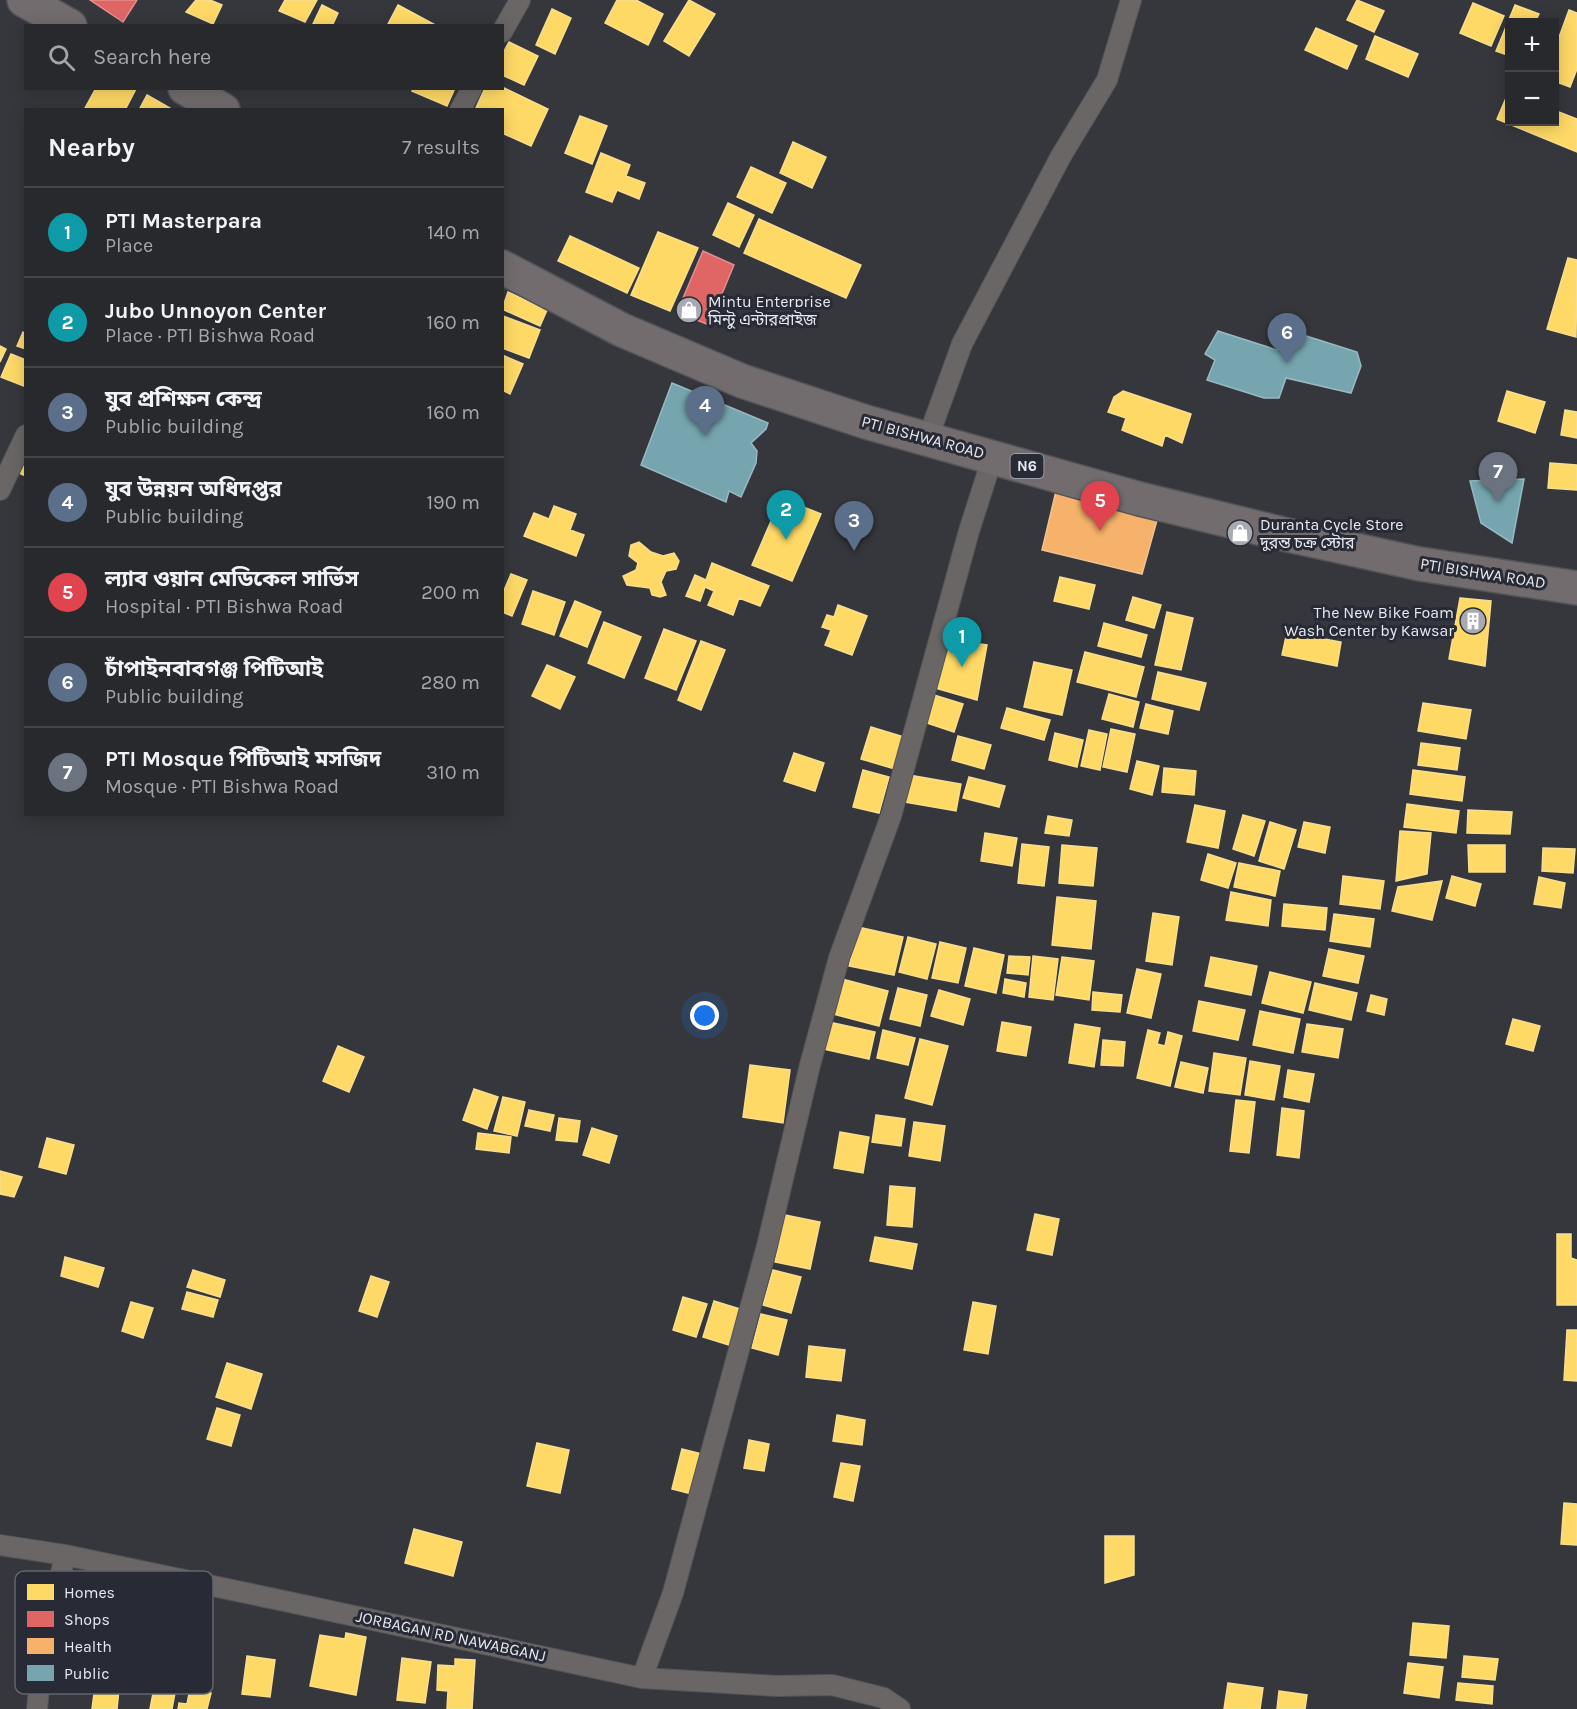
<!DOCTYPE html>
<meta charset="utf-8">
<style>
body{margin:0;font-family:Karla,"Noto Sans Bengali",sans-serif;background:#303135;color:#f1f3f6}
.controls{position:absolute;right:18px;top:18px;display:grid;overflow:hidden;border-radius:0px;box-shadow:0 3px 15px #0003}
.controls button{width:54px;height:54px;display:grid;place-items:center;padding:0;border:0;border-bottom:2px solid #444549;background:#28292d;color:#f1f3f6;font:30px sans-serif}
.you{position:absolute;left:705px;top:1016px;width:21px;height:21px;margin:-15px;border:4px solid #fff;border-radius:50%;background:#1a73e8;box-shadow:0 0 0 9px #1a73e833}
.badge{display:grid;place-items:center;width:39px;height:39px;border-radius:50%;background:#bca0f2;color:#fff;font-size:20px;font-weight:700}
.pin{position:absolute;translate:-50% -50px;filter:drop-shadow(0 2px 3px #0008)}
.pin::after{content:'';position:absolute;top:32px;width:21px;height:18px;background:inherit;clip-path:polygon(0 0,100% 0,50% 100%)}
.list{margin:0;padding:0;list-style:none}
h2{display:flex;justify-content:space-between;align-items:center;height:78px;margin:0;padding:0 24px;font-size:26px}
h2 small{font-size:20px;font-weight:400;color:#a5a6aa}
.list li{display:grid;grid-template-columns:39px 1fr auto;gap:18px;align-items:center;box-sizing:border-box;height:90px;padding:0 24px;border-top:2px solid #444549}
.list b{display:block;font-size:22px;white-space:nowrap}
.list p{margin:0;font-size:20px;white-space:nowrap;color:#a5a6aa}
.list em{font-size:20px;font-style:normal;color:#a5a6aa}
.icon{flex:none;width:33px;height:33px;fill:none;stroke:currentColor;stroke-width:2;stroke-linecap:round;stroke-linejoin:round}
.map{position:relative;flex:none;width:1577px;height:1709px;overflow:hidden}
.search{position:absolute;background:#28292d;box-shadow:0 3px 15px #0003;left:24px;top:24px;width:480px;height:66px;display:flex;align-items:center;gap:15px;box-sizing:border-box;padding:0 21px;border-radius:0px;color:#a5a6aa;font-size:22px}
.panel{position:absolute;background:#28292d;box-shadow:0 3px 15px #0003;left:24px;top:108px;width:480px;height:708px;border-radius:0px}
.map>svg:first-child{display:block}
</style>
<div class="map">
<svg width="1577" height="1709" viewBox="0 0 1577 1709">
<rect width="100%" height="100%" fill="#36373c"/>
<path fill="#ffd966" stroke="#f8de8f" stroke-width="1.5" d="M196,0h14l12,5 -9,19 -27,-12z
M285,0h32l-12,22 -26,-11z
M617,0h19l27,14 -15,31 -43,-22z
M689,0l26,14 -26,42 -25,-15z
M1357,0l27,11 -10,21 -27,-12z
M1473,3l31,13 -13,30 -31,-13z
M322,5l16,8 -6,13h-20z
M398,5l39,21h-50z
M1515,5l24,9 -4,8h-25v34l-14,-5z
M552,9l19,9 -16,36 -19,-9z
M1569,10l8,3v56l-7,18 -16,-6v-30z
M1316,28l41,18 -10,23 -42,-19z
M1375,36l43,18 -10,23 -42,-18z
M509,42l29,14 -14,29 -22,-10v-20z
M502,87l46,22 -17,37 -29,-13v-23h-27l10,-22z
M96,88h39l1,1 -11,21h-41z
M413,88h42l-8,18 -35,-15z
M1509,91l1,31h44v-12l23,9v33l-80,-33z
M147,95l23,13 -1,2h-30z
M580,116l27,10 -15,38 -27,-11z
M793,142l33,15 -14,31 -32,-15z
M601,153l29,12 -4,11 19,7 -6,16 -22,-9 -5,12 -26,-10z
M751,167l35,16 -14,30 -35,-16z
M728,203l26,12 -15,32 -26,-12z
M759,219l102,46 -15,33 -102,-45z
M658,232l40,16 -28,63 -39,-16z
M570,236l69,32 -12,25 -69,-32z
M1568,258l9,2 -1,77 -29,-8z
M508,292l39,18 -7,16 -38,-17z
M503,316l37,14 -11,28 -27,-10z
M23,332l3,2v15l-9,-3z
M0,346l6,3 -6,13z
M11,354l15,6v27l-25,-10z
M502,355l21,9 -13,30 -8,-4z
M1123,391l68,23 -9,29 -17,-8 -3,11 -40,-16 4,-12 -18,-6 6,-15z
M1507,391l38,11 -10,31 -37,-12z
M1565,410l12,2v26l-16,-3z
M26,458v18l-7,-3z
M1550,463l27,2v25l-29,-2z
M781,498l40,16 -29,67 -40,-16z
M554,506l22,8 -6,16 14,5 -8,21 -52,-20 10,-23 15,6z
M639,542l12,10 12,4 11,-3 5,8 -3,8 -10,2 -5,11 5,13 -6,2 -8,-2 -2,-7 -23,-3 -4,-9 13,-6 2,-7 -9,-7 2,-11z
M712,563l57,23 -9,20 -21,-8 -6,17 -25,-10 6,-14 -9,-4 -5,14 -14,-5 9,-21 11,5z
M511,574l16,6 -15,36 -10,-4v-17z
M1060,577l35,8 -6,24 -35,-8z
M533,591l32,11 -11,33 -32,-11z
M1133,597l28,8 -7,23 -28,-8z
M1460,598l31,3 -6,65 -36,-7z
M575,601l26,11 -14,35 -27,-11z
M838,605l29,11 -15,39 -27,-10 6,-15 -9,-3 5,-12 7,2z
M1167,612l26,6 -12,52 -26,-5z
M604,622l37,15 -17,41 -36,-15z
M1104,623l43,12 -6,22 -43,-11z
M664,629l32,12 -20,49 -31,-12z
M1287,632l54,10 -4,24 -55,-11z
M949,640l38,5 -10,55 -42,-12z
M701,641l24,9 -24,60 -23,-10z
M1085,652l59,15 -8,30 -59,-15z
M1034,662l38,8 -10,45 -38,-8z
M547,665l28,12 -15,32 -28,-13z
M1158,672l48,11 -7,27 -47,-11z
M1109,694l30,8 -6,25 -31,-8z
M934,695l29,9 -9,28 -30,-10z
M1423,703l48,7 -5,29 -48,-8z
M1146,704l27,7 -5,23 -28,-6z
M1007,708l43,12 -6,20 -43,-12z
M871,727l33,10 -9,32 -34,-10z
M1111,729l24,5 -8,38 -24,-5z
M1089,730l18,4 -7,36 -19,-4z
M1055,733l28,7 -6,27 -28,-7z
M958,736l33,9 -7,24 -32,-9z
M1421,743l39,5 -3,22 -39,-5z
M794,753l30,10 -9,28 -31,-10z
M1137,761l22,5 -7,29 -22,-6z
M1164,768l32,3 -2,24 -32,-3z
M863,770l26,7 -10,36 -26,-6z
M1413,770l52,7 -3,24 -52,-7z
M909,775l52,9 -5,27 -52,-9z
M969,777l36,9 -6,21 -36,-9z
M1407,804l52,7 -3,22 -52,-6z
M1195,805l30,6 -7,37 -31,-6z
M1468,810l44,2 -2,22 -43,-1z
M1243,815l22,6 -11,35 -21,-7z
M1048,816l24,4 -3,16 -24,-3z
M1270,822l26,8 -12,39 -25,-8z
M1304,822l26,5 -5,26 -27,-6z
M1400,831l31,2 -4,41 -31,7z
M985,833l32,5 -5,28 -31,-5z
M1022,844l27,3 -5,39 -26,-3z
M1062,845l35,3 -4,38 -34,-3z
M1468,845h37v27h-36z
M1543,848l32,1 -2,24 -31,-2z
M1208,854l28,9 -8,25 -27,-8z
M1239,863l41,8 -5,25 -41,-9z
M1343,876l41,5 -4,28 -40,-5z
M1452,876l29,8 -6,22 -29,-8z
M1539,877l26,6 -4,25 -27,-4z
M1442,881l-10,39 -40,-9 6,-24z
M1231,892l40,8 -3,26 -42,-6z
M1057,897l39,4 -5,48 -39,-4z
M1284,904l43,4 -2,22 -43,-4z
M1153,913l26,4 -7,48 -26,-4z
M1334,914l40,5 -4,28 -40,-6z
M858,927l45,10 -9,38 -45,-9z
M908,937l28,7 -9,35 -28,-7z
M940,942l26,6 -8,35 -26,-5z
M974,948l30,7 -8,38 -31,-7z
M1329,949l35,7 -6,27 -35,-7z
M1009,956l21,1 -2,18 -21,-2z
M1033,956l25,3 -5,41 -24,-3z
M1062,957l32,4 -5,39 -33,-5z
M1211,957l46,9 -6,29 -46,-9z
M1137,969l24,5 -10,44 -24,-5z
M1270,972l41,10 -8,31 -41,-10z
M842,979l46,12 -9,35 -46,-12z
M1005,979l21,4 -2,14 -21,-4z
M1315,983l42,10 -6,27 -42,-10z
M898,988l29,7 -7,31 -30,-7z
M939,990l31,9 -7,26 -32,-9z
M1093,992l29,3 -2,17 -28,-2z
M1371,995l16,4 -3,16 -17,-4z
M1199,1001l46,9 -7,30 -45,-9z
M1260,1011l40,8 -7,34 -40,-8z
M1513,1019l27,7 -7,25 -27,-7z
M829,1022l46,10 -6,27 -46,-10z
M1002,1022l29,5 -5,29 -29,-5z
M1075,1024l25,4 -6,39 -25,-4z
M1307,1024l36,5 -5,29 -36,-6z
M883,1030l32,8 -7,27 -31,-7z
M1148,1030l12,3 -3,11 8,2 3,-14 14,4 -12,50 -33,-8z
M920,1039l28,7 -16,59 -27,-7z
M1103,1040l22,2 -2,24 -22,-1z
M338,1046l26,11 -15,35 -26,-11z
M1214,1053l32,5 -6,37 -31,-4z
M1250,1061l30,5 -6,34 -29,-5z
M1181,1062l27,6 -5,25 -28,-6z
M750,1065l40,5 -7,53 -40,-6z
M1288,1070l26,4 -5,28 -25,-5z
M474,1089l24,8 -11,32 -24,-9z
M503,1097l22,5 -8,34 -23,-5z
M1236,1100l19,2 -6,51 -19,-2z
M1282,1108l22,3 -5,47 -22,-3z
M529,1110l25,5 -4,16 -25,-5z
M876,1115l29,4 -4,27 -29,-4z
M559,1118l21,3 -3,21 -21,-2z
M914,1122l31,4 -5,35 -31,-5z
M592,1128l25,8 -8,27 -26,-8z
M840,1132l29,5 -6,36 -29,-5z
M478,1133l33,4 -2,16 -33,-4z
M47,1138l27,7 -8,29 -27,-7z
M0,1171l22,6 -8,20 -14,-3z
M890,1186l25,2 -3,39 -25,-2z
M1035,1214l24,5 -7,36 -25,-5z
M785,1215l35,7 -10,47 -35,-7z
M1557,1234h14v24l6,2v45h-20z
M875,1237l42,7 -5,25 -42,-8z
M65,1257l39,11 -6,19 -37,-11z
M193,1270l32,10 -5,17 -33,-10z
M773,1270l28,7 -10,36 -28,-8z
M371,1276l18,6 -12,35 -18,-6z
M187,1292l31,8 -5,17 -31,-8z
M683,1297l24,7 -11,33 -23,-7z
M714,1301l26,8 -11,36 -26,-8z
M131,1302l22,6 -10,30 -21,-7z
M973,1302l23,4 -8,48 -24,-4z
M761,1314l26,6 -9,35 -26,-7z
M1567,1330h10v51l-13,-1z
M809,1346l36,4 -4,31 -35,-4z
M227,1363l35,11 -11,35 -35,-12z
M217,1408l23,7 -9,31 -24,-7z
M837,1415l28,5 -3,25 -29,-4z
M749,1440l20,4 -5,27 -20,-3z
M537,1443l32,7 -9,43 -33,-7z
M682,1449l20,5 -10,40 -20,-5z
M841,1463l19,3 -7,35 -19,-4z
M1564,1503l13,1v41l-16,-1z
M414,1529l48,13 -9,34 -48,-13z
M1105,1536h29v39l-29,8z
M1413,1623l36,3 -3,32 -36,-3z
M346,1633l20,4 -10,58 -46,-9 10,-51 25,4z
M247,1656l28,4 -5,37 -28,-3z
M1464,1656l34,3 -3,21 -33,-3z
M402,1658l29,4 -6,41 -28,-3z
M455,1659l20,1 -3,49h-25l1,-18 -11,-1 1,-25 17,1z
M1408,1663l35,4 -4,31 -35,-5z
M158,1667l21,4 -7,38h-22z
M1228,1683l35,5 -3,21h-36z
M1458,1683l35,3 -1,18 -36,-4z
M95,1686l24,3 -2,20h-25z
M190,1689l21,4 -4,16h-29l1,-6 8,1z
M1279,1691l28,4 -2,14h-28z"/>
<path fill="#e06666" stroke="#e28d8f" stroke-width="1.5" d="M90,0h47l-14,22z
M703,251l31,14 -25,60 -32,-13z"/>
<path fill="#f6b26b" stroke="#f1c293" stroke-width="1.5" d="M1056,491l103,22 -17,61 -100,-24z"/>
<path fill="#76a5af" stroke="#98b9c2" stroke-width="1.5" d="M1218,331l59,19 4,-13 16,7 3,-10 57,18 4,14 -10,27 -65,-15 -7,20h-15l-57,-18 8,-20 -10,-6z
M672,383l96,40 -2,6 -15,14 6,8 -1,12 -15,34 -12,-6 -3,11 -85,-37z
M1524,479l-12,64 -31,-20 -11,-42z"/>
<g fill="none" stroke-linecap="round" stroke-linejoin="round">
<defs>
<path id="minor" d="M502,32l18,-32
M460,110l12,-22
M928,438l34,-94 99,-188 46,-76 24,-80
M0,490l26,-55
M0,1545l65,10 224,47 353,76 135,8 55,-1 52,13 16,11
M642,1678l31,-85 94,-347 43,-181 29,-107 52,-142 78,-285 24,-75
M37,1709l5,-50 23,-104"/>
<path id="trunk" d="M24,0l46,26
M185,88l38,22
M502,267l120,63 120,51 124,41 274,77 143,35 137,30 157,24"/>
</defs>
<use href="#minor" stroke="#535458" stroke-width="22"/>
<use href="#trunk" stroke="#535458" stroke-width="36"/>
<use href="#minor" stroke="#6a6666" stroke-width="20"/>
<use href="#trunk" stroke="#726c6e" stroke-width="33"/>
</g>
<defs>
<symbol id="shop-disc" viewBox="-11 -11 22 22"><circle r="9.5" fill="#a8aab1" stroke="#282b36"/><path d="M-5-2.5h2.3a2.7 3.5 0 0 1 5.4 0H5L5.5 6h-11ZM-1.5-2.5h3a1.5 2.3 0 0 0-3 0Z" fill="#fff"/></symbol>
<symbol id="building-disc" viewBox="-11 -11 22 22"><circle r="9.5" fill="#a8aab1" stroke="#282b36"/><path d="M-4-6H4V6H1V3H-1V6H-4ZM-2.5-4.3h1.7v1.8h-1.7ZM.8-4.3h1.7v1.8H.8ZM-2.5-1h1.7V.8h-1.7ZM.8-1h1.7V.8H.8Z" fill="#fff"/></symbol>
</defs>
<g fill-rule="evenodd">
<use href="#shop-disc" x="674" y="295" width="30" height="30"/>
<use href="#shop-disc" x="1225" y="518" width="30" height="30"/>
<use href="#building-disc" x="1458" y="606" width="30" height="30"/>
</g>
<g text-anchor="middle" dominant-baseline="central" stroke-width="6" stroke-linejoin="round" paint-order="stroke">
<rect fill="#282b36" stroke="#adafb8" stroke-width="1.5" x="1010.5" y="454" width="33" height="24" rx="4.5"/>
<g font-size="15" font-weight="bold" fill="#e6e8f0">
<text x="1027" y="466">N6</text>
</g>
<g font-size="16" fill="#e6e8f0" stroke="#282b36" text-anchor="start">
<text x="708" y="301">Mintu Enterprise<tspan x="708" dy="18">মিন্টু এন্টারপ্রাইজ</tspan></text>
<text x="1260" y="524">Duranta Cycle Store<tspan x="1260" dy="18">দুরন্ত চক্র স্টোর</tspan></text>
<text x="1454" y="612" text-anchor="end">The New Bike Foam<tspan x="1454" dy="18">Wash Center by Kawsar</tspan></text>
</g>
<g font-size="16" fill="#e6e8f0" stroke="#282b36">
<text transform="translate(923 437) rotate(15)">PTI BISHWA ROAD</text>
<text transform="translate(1483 573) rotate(9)">PTI BISHWA ROAD</text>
<text transform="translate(451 1636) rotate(12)">JORBAGAN RD NAWABGANJ</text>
</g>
</g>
<rect x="15" y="1571" width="198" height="123" rx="9" fill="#282b36" stroke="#61646e" stroke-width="1.5"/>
<rect x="27" y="1584" width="27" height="16" fill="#ffd966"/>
<rect x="27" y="1611" width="27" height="16" fill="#e06666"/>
<rect x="27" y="1638" width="27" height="16" fill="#f6b26b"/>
<rect x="27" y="1665" width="27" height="16" fill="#76a5af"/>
<g font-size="16" fill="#e6e8f0">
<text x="64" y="1598">Homes</text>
<text x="64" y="1625">Shops</text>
<text x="64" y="1652">Health</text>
<text x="64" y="1679">Public</text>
</g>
</svg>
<div class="controls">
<button>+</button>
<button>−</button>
</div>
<div class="you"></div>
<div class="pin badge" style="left:962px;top:667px;background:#0f9aa8">1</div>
<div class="pin badge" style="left:786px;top:540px;background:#0f9aa8">2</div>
<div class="pin badge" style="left:854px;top:551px;background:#5c6f8a">3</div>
<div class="pin badge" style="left:705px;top:436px;background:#5c6f8a">4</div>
<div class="pin badge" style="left:1100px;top:531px;background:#e0444e">5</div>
<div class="pin badge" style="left:1287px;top:363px;background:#5c6f8a">6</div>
<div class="pin badge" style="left:1498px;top:502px;background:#6b7280">7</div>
<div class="search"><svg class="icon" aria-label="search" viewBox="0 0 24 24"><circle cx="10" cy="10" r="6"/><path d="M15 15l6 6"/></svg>Search here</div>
<section class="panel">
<h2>Nearby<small>7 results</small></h2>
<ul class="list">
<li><span class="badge" style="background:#0f9aa8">1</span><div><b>PTI Masterpara</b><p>Place</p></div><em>140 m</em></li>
<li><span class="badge" style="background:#0f9aa8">2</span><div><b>Jubo Unnoyon Center</b><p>Place · PTI Bishwa Road</p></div><em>160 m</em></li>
<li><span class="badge" style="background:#5c6f8a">3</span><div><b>যুব প্রশিক্ষন কেন্দ্র</b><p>Public building</p></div><em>160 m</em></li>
<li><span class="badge" style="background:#5c6f8a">4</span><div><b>যুব উন্নয়ন অধিদপ্তর</b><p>Public building</p></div><em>190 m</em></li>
<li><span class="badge" style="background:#e0444e">5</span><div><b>ল্যাব ওয়ান মেডিকেল সার্ভিস</b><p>Hospital · PTI Bishwa Road</p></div><em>200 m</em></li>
<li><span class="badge" style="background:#5c6f8a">6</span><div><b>চাঁপাইনবাবগঞ্জ পিটিআই</b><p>Public building</p></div><em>280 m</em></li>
<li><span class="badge" style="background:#6b7280">7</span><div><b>PTI Mosque পিটিআই মসজিদ</b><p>Mosque · PTI Bishwa Road</p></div><em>310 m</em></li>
</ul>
</section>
</div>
